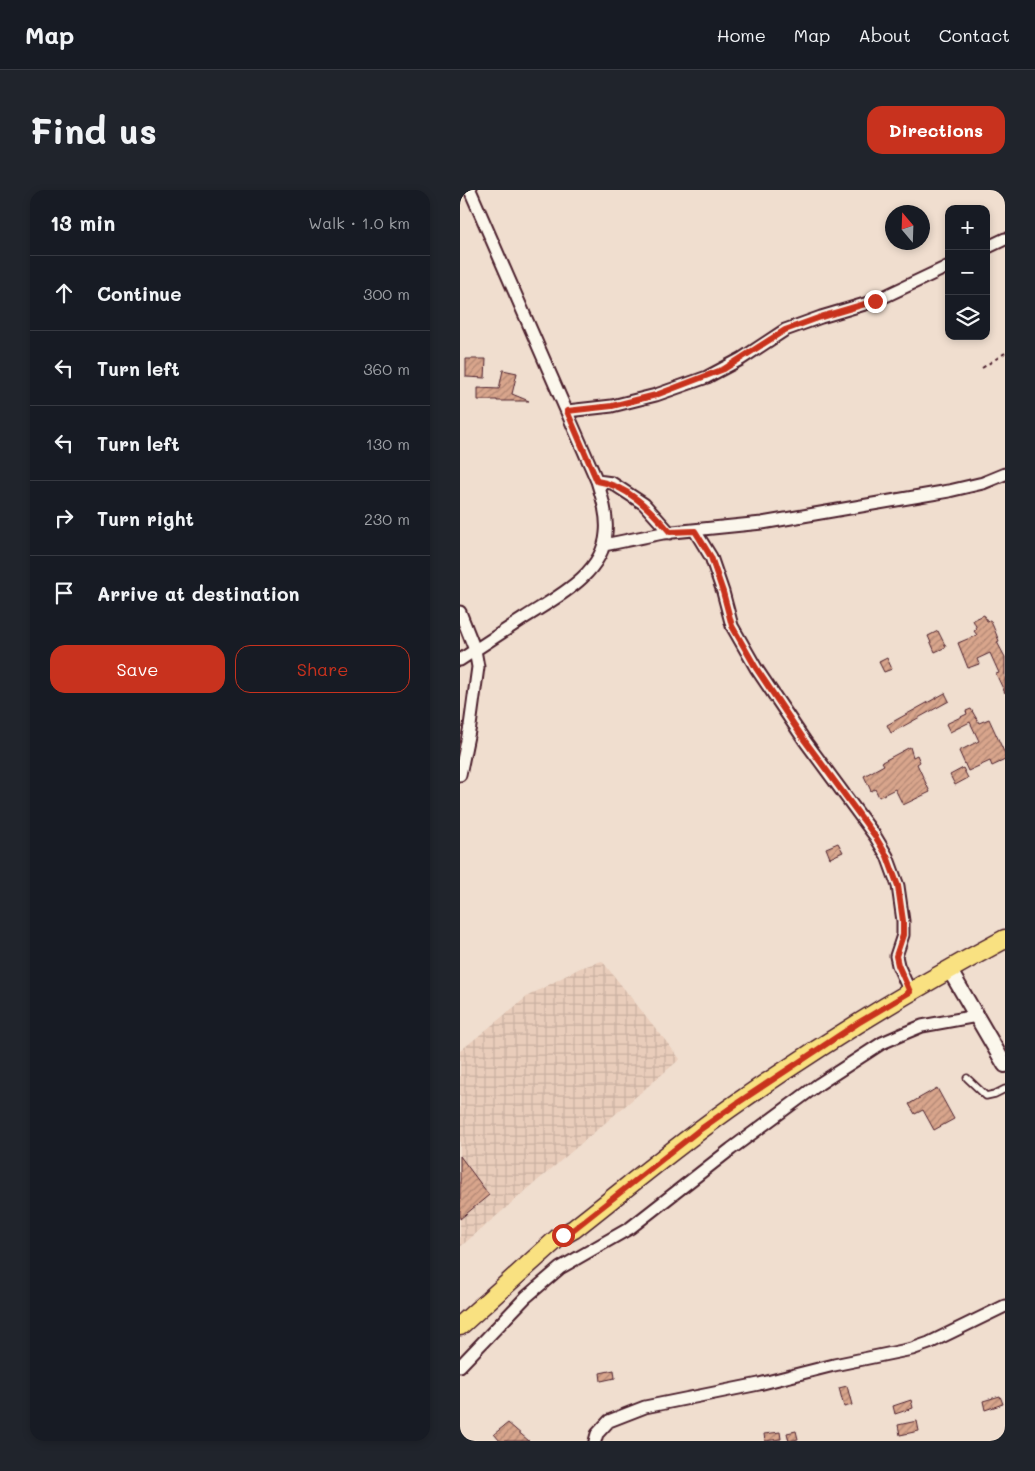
<!DOCTYPE html>
<meta charset="utf-8">
<style>
body{margin:0;font-family:Mali,sans-serif;background:#20242c;color:#f1f3f6}
.controls{position:absolute;right:15px;top:15px;display:grid;overflow:hidden;border-radius:10px;box-shadow:0 2px 8px #0003}
.controls button{width:45px;height:45px;display:grid;place-items:center;padding:0;border:0;border-bottom:1px solid #363941;background:#171b24;color:#f1f3f6;font:25px sans-serif}
.compass{position:absolute;left:425px;top:15px;width:45px;height:45px;border-radius:50%;background:#171b24;box-shadow:0 2px 8px #0003;rotate:341deg}
.stop{position:absolute;width:15px;height:15px;margin:-11px;border:4px solid #c8321e;border-radius:50%;background:#fff}
.stop.end{background:#c8321e;border-color:#fff;box-shadow:0 1px 5px #0008}
.list{margin:0;padding:0;list-style:none}
h2{display:flex;justify-content:space-between;align-items:center;height:65px;margin:0;padding:0 20px;font-size:21px}
h2 small{font-size:16px;font-weight:400;color:#9ea1a6}
.list li{display:grid;grid-template-columns:32px 1fr auto;gap:15px;align-items:center;box-sizing:border-box;height:75px;padding:0 20px;border-top:1px solid #363941}
.list b{display:block;font-size:19px;white-space:nowrap}
.list em{font-size:16px;font-style:normal;color:#9ea1a6}
.actions{display:flex;gap:10px;padding:15px 20px}
.actions a{flex:1;padding:11px 0;border:1px solid #c8321e;border-radius:15px;text-align:center;font-size:18px;color:#c8321e}
.actions .main{background:#c8321e;color:#fff}
.icon{flex:none;width:28px;height:28px;fill:none;stroke:currentColor;stroke-width:2;stroke-linecap:round;stroke-linejoin:round}
.map{position:relative;flex:none;width:545px;height:1251px;overflow:hidden;border-radius:15px}
header{display:flex;align-items:center;gap:30px;box-sizing:border-box;height:70px;padding:0 25px;background:#171b24;border-bottom:1px solid #363941}
header strong{font-size:24px}
nav{display:flex;gap:28px;margin-inline-start:auto;font-size:18px}
.intro{display:flex;align-items:center;justify-content:space-between;box-sizing:border-box;height:120px;padding:0 30px}
h1{margin:0;font-size:35px}
.button{padding:12px 22px;border-radius:15px;background:#c8321e;color:#fff;font-size:18px;font-weight:700}
main{display:flex;gap:30px;padding:0 30px}
aside{flex:1;background:#171b24;border-radius:15px;box-shadow:0 2px 8px #0003}
.map>svg:first-child{display:block}
</style>
<header>
<strong>Map</strong>
<nav><a>Home</a><a>Map</a><a>About</a><a>Contact</a></nav>
</header>
<div class="intro"><h1>Find us</h1><a class="button">Directions</a></div>
<main>
<aside>
<h2>13 min<small>Walk · 1.0 km</small></h2>
<ul class="list">
<li><svg class="icon" aria-label="ahead" viewBox="0 0 24 24"><path d="M12 20V5M6 11l6-6 6 6"/></svg><div><b>Continue</b></div><em>300 m</em></li>
<li><svg class="icon" aria-label="left" viewBox="0 0 24 24"><path d="M17 20v-9H6M10 6l-5 5 5 5"/></svg><div><b>Turn left</b></div><em>360 m</em></li>
<li><svg class="icon" aria-label="left" viewBox="0 0 24 24"><path d="M17 20v-9H6M10 6l-5 5 5 5"/></svg><div><b>Turn left</b></div><em>130 m</em></li>
<li><svg class="icon" aria-label="right" viewBox="0 0 24 24"><path d="M7 20v-9h11M14 6l5 5-5 5"/></svg><div><b>Turn right</b></div><em>230 m</em></li>
<li><svg class="icon" aria-label="arrive" viewBox="0 0 24 24"><path d="M6 21V4h12l-3 4 3 4H6"/></svg><div><b>Arrive at destination</b></div></li>
</ul>
<div class="actions"><a class="main">Save</a><a>Share</a></div>
</aside>
<div class="map">
<svg width="545" height="1251" viewBox="0 0 545 1251">
<defs>
<pattern id="industrial-grid" width="8" height="8" patternUnits="userSpaceOnUse" patternTransform="scale(1.25)"><rect width="8" height="8" fill="#e9cdbb"/><path d="M0 4h8M4 0v8" fill="none" stroke="#c9b0a1"/></pattern>
<pattern id="building-hatch" width="6" height="6" patternUnits="userSpaceOnUse" patternTransform="scale(1.25)"><rect width="6" height="6" fill="#d8a58c"/><path d="M-1 1l2-2M0 6l6-6M5 7l2-2" fill="none" stroke="#b18673"/></pattern>
</defs>
<rect width="100%" height="100%" fill="#f0decf"/>
<filter id="ink" filterUnits="userSpaceOnUse"><feTurbulence type="fractalNoise" baseFrequency=".02" numOctaves="2"/><feDisplacementMap in="SourceGraphic" scale="10" xChannelSelector="R" yChannelSelector="G"/><feConvolveMatrix kernelMatrix="1 2 1 2 8 2 1 2 1" color-interpolation-filters="sRGB"/></filter>
<g filter="url(#ink)">
<path fill="url(#industrial-grid)" d="M142,771l78,98 -220,188v-196l68,-55 52,-28z"/>
<path fill="url(#building-hatch)" stroke="#4a1f2b" d="M6,169h20l-1,19 -19,-1z
M43,180l14,3 -5,21 17,7h-32v-1h-19v-12l21,1z
M524,425l3,6 3,-1 3,6 6,15 -2,1 8,15v36l-9,-19 3,-1 -9,-20 -13,6 2,5 -11,4 -10,-25 19,-8 -3,-4 3,-2 -4,-9z
M478,441l8,16 -11,5 -7,-16z
M427,468l5,11 -8,3 -5,-10z
M485,503l4,8 -58,32 -4,-8z
M511,519l8,14 10,-4 16,35v6l-13,6 -2,-5 -22,10 -9,-20 20,-10 -9,-19 -20,10 -4,-8 21,-10 -1,-3z
M450,557l3,10 4,-2 3,7 -3,2 13,28 -27,13 -8,-16 -16,8 -4,-8 -4,2 -7,-15 20,-11 -2,-3z
M503,578l5,10 -13,7 -5,-10z
M378,653l5,9 -13,6 -4,-10z
M477,898l17,31 -20,11 -11,-20 -8,4 -6,-10z
M0,966l29,39 -29,24z
M154,1180l1,8 -14,3 -1,-8z
M387,1196l5,19 -8,2 -5,-19z
M540,1206l3,8 -18,6 -2,-9z
M451,1210l2,8 -18,6 -2,-8z
M457,1231l2,10 -19,4 -2,-10z
M48,1233l21,18h-29l-6,-7z
M336,1241l2,8 -9,2 -2,-8z
M320,1242l1,7 -16,2 -1,-7z"/>
<g fill="none" stroke-linecap="round" stroke-linejoin="round">
<defs>
<path id="service" d="M507,888l19,18 9,-2 10,-5"/>
<path id="minor" d="M526,58l19,-9
M107,221l45,-5 44,-11 51,-18 34,-18 44,-29 36,-13 54,-16 74,-35
M137,291l15,2 32,21 26,29
M235,341l16,26 12,35 9,34 24,42 49,73 70,95 12,20 11,30 5,35v14l-7,21 2,9 12,27
M144,355l59,-12 99,-10 187,-32 34,-8 22,-9
M0,422l15,38 3,17 -8,59 -10,49
M0,470c21,-14 43,-28 64,-42 31,-20 79,-43 82,-85 2,-17 -4,-36 -9,-52l-127,-291
M0,1176l66,-69 34,-29 70,-40 101,-79 88,-65 63,-41 23,-10 17,-7 55,-10
M135,1251l2,-7 12,-13 36,-14 114,-23 75,-19 78,-16 17,-6 76,-37"/>
<path id="tertiary" d="M489,779l56,96"/>
<path id="primary" d="M0,1136l98,-88 16,-9c55,-43 108,-88 166,-128 85,-59 173,-113 265,-162"/>
</defs>
<use href="#service" stroke="#4a1f2b" stroke-width="9"/>
<use href="#minor" stroke="#4a1f2b" stroke-width="15"/>
<use href="#tertiary" stroke="#4a1f2b" stroke-width="18"/>
<use href="#primary" stroke="#4a1f2b" stroke-width="21"/>
<path stroke="#4a1f2b" stroke-width="2" stroke-dasharray="4 4" stroke-linecap="butt" d="M522,178l23,-15"/>
<use href="#service" stroke="#fbf7ec" stroke-width="5.5"/>
<use href="#minor" stroke="#fbf7ec" stroke-width="11"/>
<use href="#tertiary" stroke="#fbf7ec" stroke-width="14"/>
<use href="#primary" stroke="#f9e181" stroke-width="18"/>
</g>
</g>
<g fill="none" stroke-linecap="round" stroke-linejoin="round" filter="url(#ink)">
<path stroke="#c8321e" stroke-width="6" d="M103,1045l11,-6 124,-98 41,-29 119,-79 52,-31 -12,-27 -2,-9 7,-21v-14l-5,-35 -11,-30 -12,-20 -70,-95 -49,-73 -24,-42 -9,-34 -12,-35 -16,-26 -25,1c-19,-22 -43,-47 -73,-51l-30,-70 45,-5 44,-11 68,-26 61,-39 36,-13 54,-16"/>
</g>
</svg>
<div class="controls">
<button>+</button>
<button>−</button>
<button><svg class="icon" aria-label="layers" viewBox="0 0 24 24"><path d="M12 4l9 5-9 5-9-5zM3 14l9 5 9-5"/></svg></button>
</div>
<svg class="compass" viewBox="-18 -18 36 36"><path d="M0-13l5 13h-10z" fill="#e53935"/><path d="M0 13l5-13h-10z" fill="#9ea1a6"/></svg>
<div class="stop" style="left:103px;top:1045px"></div>
<div class="stop end" style="left:415px;top:111px"></div>
</div>
</main>
